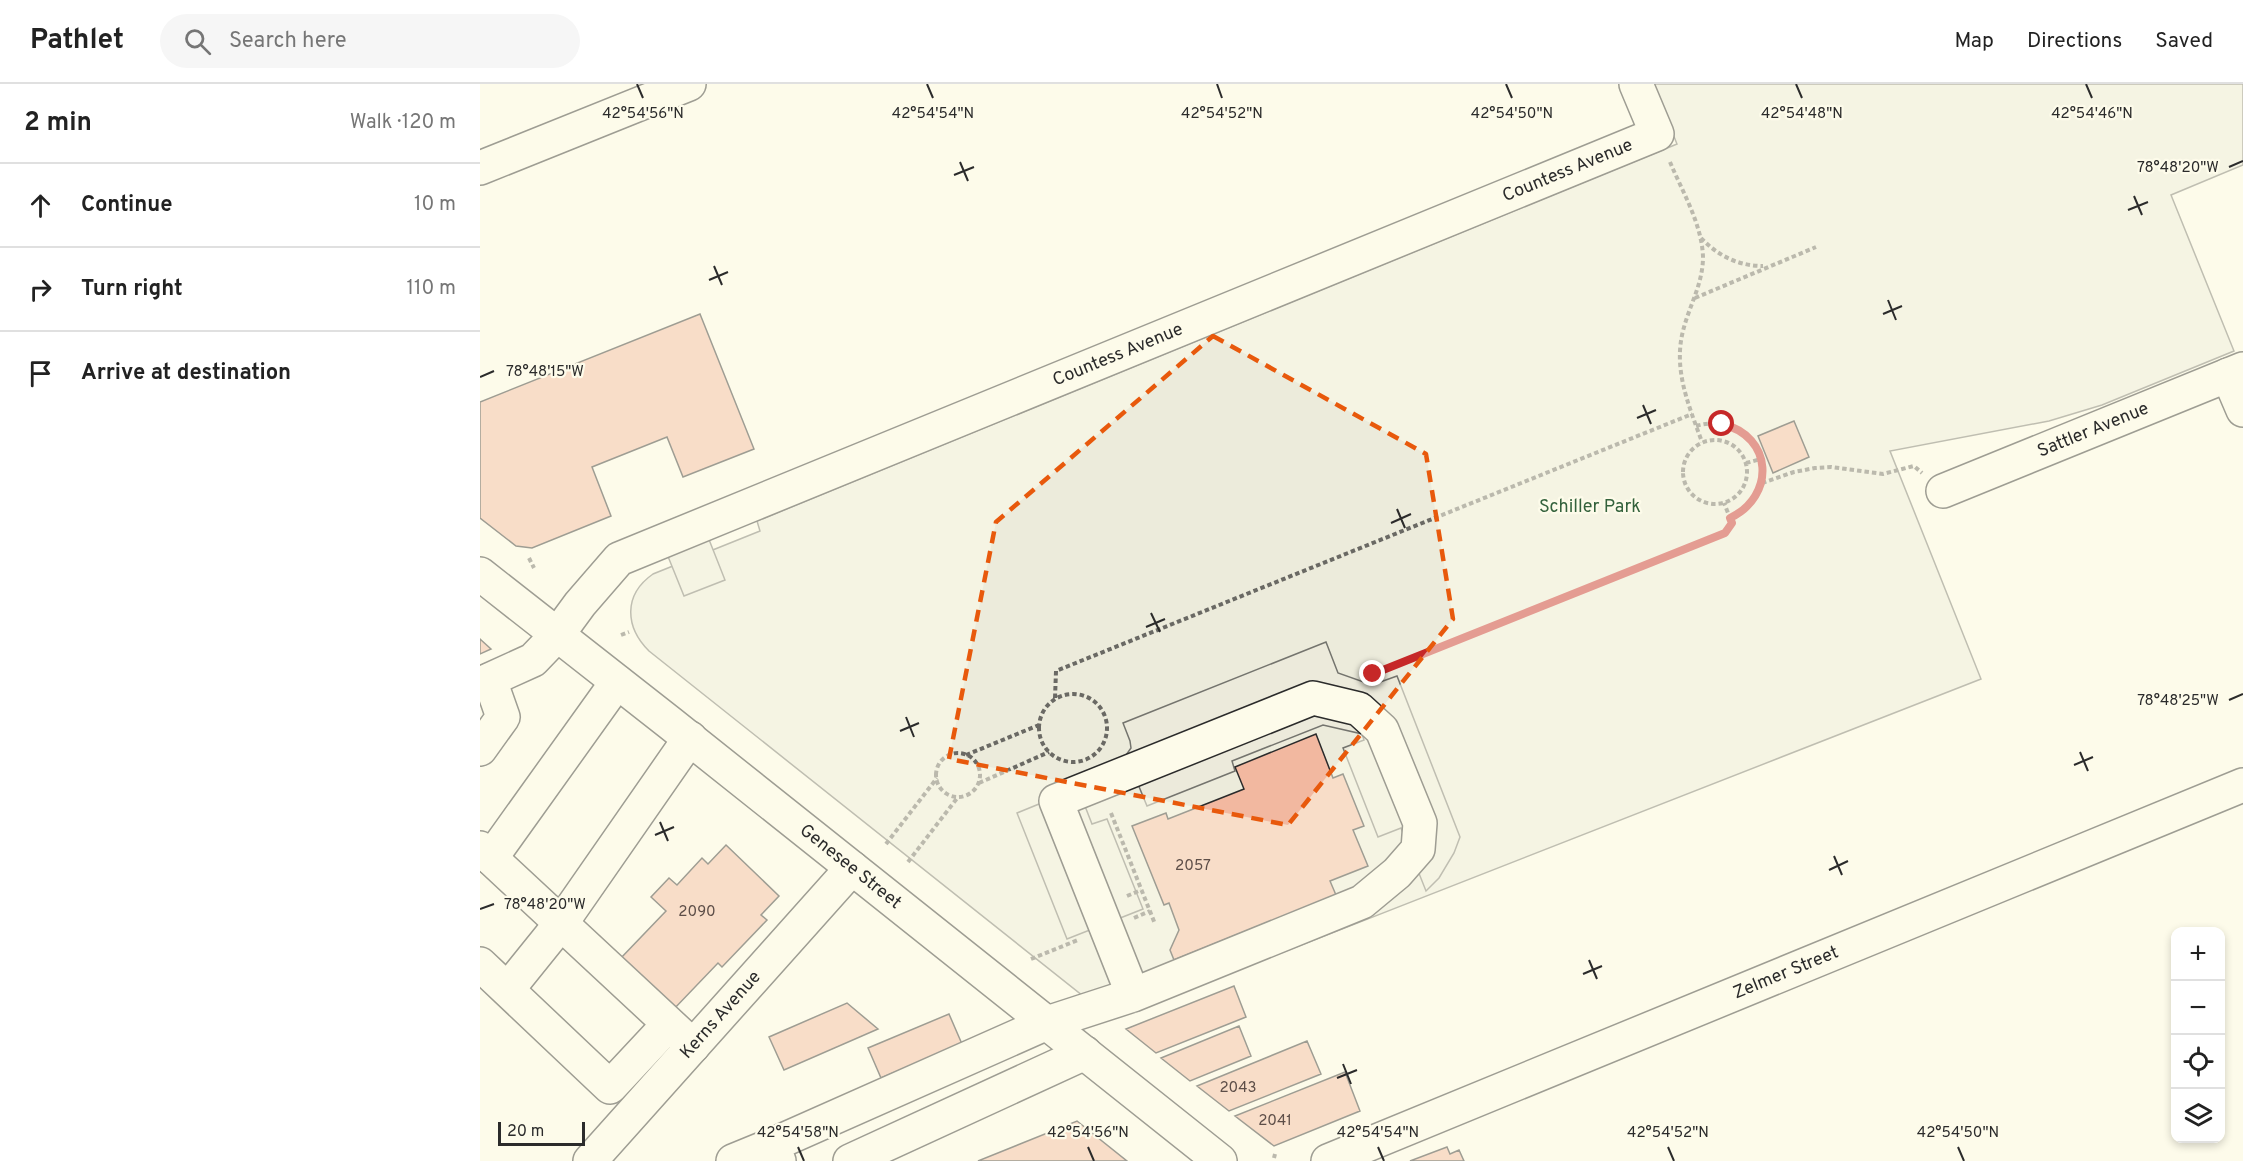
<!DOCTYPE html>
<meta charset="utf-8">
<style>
body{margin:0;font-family:Overpass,sans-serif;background:#f6f6f6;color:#222}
.controls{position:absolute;right:18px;bottom:18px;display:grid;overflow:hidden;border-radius:12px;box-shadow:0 3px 9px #0003}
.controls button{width:54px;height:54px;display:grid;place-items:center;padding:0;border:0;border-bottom:2px solid #e0e0e0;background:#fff;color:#222;font:30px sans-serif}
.scale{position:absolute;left:18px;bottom:15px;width:87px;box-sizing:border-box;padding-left:6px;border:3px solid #2b2b2b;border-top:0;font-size:16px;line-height:21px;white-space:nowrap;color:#2b2b2b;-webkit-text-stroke:4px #fdfbea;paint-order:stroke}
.stop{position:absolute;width:18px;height:18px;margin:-14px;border:4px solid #c62828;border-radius:50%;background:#fff}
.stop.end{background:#c62828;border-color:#fff;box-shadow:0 2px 6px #0008}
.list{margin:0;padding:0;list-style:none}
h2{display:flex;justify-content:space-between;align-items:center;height:78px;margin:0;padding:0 24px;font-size:26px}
h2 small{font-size:20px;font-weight:400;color:#767676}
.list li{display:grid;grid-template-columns:39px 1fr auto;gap:18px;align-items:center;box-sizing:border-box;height:84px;padding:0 24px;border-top:2px solid #e0e0e0}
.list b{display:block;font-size:22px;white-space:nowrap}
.list em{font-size:20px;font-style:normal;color:#767676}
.icon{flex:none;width:33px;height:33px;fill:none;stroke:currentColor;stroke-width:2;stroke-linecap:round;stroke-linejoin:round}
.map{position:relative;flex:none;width:1763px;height:1077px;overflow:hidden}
header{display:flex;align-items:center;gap:36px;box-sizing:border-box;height:84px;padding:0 30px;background:#fff;border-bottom:2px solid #e0e0e0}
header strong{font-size:28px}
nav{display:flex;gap:33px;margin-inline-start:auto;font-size:21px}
.search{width:420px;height:54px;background:#f6f6f6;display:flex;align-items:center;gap:15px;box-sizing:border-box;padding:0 21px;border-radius:33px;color:#767676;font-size:22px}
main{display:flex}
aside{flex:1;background:#fff}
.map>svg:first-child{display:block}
</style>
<header>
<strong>Pathlet</strong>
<div class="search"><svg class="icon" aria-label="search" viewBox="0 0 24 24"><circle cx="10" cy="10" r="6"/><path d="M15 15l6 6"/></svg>Search here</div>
<nav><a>Map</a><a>Directions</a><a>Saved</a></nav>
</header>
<main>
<aside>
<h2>2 min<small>Walk · 120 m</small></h2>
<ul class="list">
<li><svg class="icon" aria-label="ahead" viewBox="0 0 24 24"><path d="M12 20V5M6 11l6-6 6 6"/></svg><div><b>Continue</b></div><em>10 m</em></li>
<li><svg class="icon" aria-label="right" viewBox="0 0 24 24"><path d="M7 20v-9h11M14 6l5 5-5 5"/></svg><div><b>Turn right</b></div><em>110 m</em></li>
<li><svg class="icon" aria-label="arrive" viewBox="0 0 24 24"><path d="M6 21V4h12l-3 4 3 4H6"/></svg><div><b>Arrive at destination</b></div></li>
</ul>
</aside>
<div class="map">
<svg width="1763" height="1077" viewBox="0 0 1763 1077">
<rect width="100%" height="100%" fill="#fdfbea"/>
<path fill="#ecebdb" stroke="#74746e" stroke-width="1.5" d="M1173,0h590v81l-72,30 63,156 -132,54 -53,16 -159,30 91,228 -869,340 -463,-368c-24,-24 -26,-56 4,-77l107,-43 -3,-10 920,-377z"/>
<path fill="#eceadb" stroke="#74746e" stroke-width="1.5" d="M228,453l17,43 -41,16 -17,-42z
M846,558l12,31 34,12 25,-9 63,161 -6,16 -15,25 -13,13 -25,-63 -23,9 -35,-89 21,-8 -2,-6 -39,-9 -91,36 3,10 -88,35 -21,-51 5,-7 -1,-7 -7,-18z
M594,694l18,46 15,-5 36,90 -76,30 -50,-126 22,-9z"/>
<path fill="#f2b8a0" stroke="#2b2b2b" stroke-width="1.5" d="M220,230l54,135 -71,28 -16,-40 -75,30 19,49 -79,32 -16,-2 -36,-28v-116z
M1314,337l15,36 -36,16 -15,-37z
M0,555l11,10 -11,5z
M836,650l17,44 10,-4 21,52 -11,4 15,36 -38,15 6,14 -162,65 -4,-10 9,-20 -10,-27 -5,2 -32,-79 34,-13 2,6 76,-30 -9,-22z
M246,761l53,51 -18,19 6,5 -45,47 -4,-4 -45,47 -53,-51 46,-48 -15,-14 18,-19 8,7 25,-27 6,6z
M754,902l12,31 -90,36 -30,-24z
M367,919l31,26 -94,41 -15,-33z
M469,930l13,30 -81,34 -13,-30z
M759,942l12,30 -61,25 -29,-23z
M827,957l14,33 -92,37 -32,-25z
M865,988l15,39 -86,35 -39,-30z
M597,1037l50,40h-149z
M967,1063l3,7 9,-4 5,11h-54z"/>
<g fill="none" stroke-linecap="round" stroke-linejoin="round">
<defs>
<g id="minor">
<path d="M0,84l209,-84"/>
<path d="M1748,291l15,35"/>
<path id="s1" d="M1463,407l300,-122"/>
<path id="s2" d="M0,600l53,-24 25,-26 22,-30 39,-45 1038,-425 -21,-50"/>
<path d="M0,665l23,-32 -13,-37"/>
<path d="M0,764l213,198"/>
<path d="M11,774l126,-176"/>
<path d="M0,880l130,123 58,-62"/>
<path d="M28,905l54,-67 128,-184"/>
<path id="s3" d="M110,1077l262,-293"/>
<path d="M253,1077l39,-16"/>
<path d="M299,1077l-7,-16 275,-122 86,-28 229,-93 35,-29 21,-24 2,-26 -38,-93 -23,-21 -46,-11 -257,103 77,194"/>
<path d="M370,1077l235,-108"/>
<path id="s4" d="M848,1077l915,-376"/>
</g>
<g id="major">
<path id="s5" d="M0,490l190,149 550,438"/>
</g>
</defs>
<use href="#minor" stroke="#2b2b2b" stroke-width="36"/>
<use href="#major" stroke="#2b2b2b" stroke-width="36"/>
<path stroke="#6a6964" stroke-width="4" stroke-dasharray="4.5 3" stroke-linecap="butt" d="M1190,78c12,29 32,62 33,95 0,27 -14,49 -20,74 -10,39 6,75 19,111
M1221,154c17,18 38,28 62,28
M1215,214l121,-51
M1216,342c63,-18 94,63 34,92
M1203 388a32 32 0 1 1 64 0a32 32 0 1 1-64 0Z
M1266,379l15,-4
M1282,399l32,-11 21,-4 16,-1 52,7 31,-8 8,7
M49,474l5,10
M141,551l8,-3
M884,594l361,-145 7,-10 -8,-20
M559 644a34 34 0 1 1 68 0a34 34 0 1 1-68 0Z
M575,614l1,-27 636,-257
M456 691a22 22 0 1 1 44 0a22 22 0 1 1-44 0Z
M486,671l73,-30
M499,699l70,-31
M631,729l44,111
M406,760l51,-66
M428,778l50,-65
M647,812l14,-6
M654,834l16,-7
M551,875l47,-19
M794,1074l1,-4"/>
<use href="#minor" stroke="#fdfbea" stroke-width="33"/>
<use href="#major" stroke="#fdfbea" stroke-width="33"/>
</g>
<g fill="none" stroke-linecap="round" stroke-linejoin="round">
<path stroke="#c62828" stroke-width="8" d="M893,590l352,-141 7,-10 -2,-5c46,-22 43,-82 -8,-94"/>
</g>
<path d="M0 0H1763V1077H0ZM733,252l213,118 27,165 -165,206 -339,-66 47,-237z" fill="#fdfbea" fill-opacity=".55" fill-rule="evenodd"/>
<path fill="none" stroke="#e8590c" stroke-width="4.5" stroke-dasharray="12 8" stroke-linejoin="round" d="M733,252l213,118 27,165 -165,206 -339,-66 47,-237z"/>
<path fill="none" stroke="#2b2b2b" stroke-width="2" d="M157,0l6,14M447,0l6,14M737,0l5,14M1026,0l6,14M1316,0l6,14M1606,0l6,14M480,78l8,19M1749,83l14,-6M474,91l20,-8M1654,112l8,19M1648,126l20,-8M234,182l8,19M229,196l19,-8M1408,216l8,20M1403,230l19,-8M0,293l14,-6M1163,321l8,19M1157,334l19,-8M917,425l8,19M911,439l20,-9M671,529l9,19M666,543l19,-8M1749,616l14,-6M426,633l8,20M420,647l19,-8M1600,668l8,19M1594,681l19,-8M180,738l8,19M175,751l19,-8M1354,772l8,19M1349,786l19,-9M0,825l14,-5M1109,876l8,19M1103,890l19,-8M863,980l8,20M857,994l20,-8M318,1063l6,14M608,1063l6,14M898,1063l6,14M1188,1063l6,14M1478,1063l6,14"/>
<g text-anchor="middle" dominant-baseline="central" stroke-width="4.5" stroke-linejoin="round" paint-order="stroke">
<g font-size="15" fill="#5d4e48">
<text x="713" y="782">2057</text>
<text x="217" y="828">2090</text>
<text x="758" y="1004">2043</text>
<text x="795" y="1037">2041</text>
</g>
<g font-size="18" fill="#2b2b2b" stroke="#fdfbea">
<text stroke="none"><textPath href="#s2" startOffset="1216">Countess Avenue</textPath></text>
<text stroke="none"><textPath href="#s2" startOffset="730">Countess Avenue</textPath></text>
<text stroke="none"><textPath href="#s1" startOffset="162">Sattler Avenue</textPath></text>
<text stroke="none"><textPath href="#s5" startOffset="472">Genesee Street</textPath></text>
<text stroke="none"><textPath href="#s4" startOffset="495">Zelmer Street</textPath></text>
<text stroke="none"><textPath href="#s3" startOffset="196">Kerns Avenue</textPath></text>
</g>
<g font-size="18" fill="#34623c" stroke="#fdfbea">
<text x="1110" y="423">Schiller Park</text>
</g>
</g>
<g font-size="15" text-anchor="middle" fill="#2b2b2b" stroke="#fdfbea" stroke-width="4.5" stroke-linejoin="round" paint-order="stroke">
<text x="163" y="34">42°54'56"N</text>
<text x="453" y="34">42°54'54"N</text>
<text x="742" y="34">42°54'52"N</text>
<text x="1032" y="34">42°54'50"N</text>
<text x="1322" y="34">42°54'48"N</text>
<text x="1612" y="34">42°54'46"N</text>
<text x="1698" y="88">78°48'20"W</text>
<text x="65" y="292">78°48'15"W</text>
<text x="1698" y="621">78°48'25"W</text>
<text x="65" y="825">78°48'20"W</text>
<text x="318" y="1053">42°54'58"N</text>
<text x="608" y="1053">42°54'56"N</text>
<text x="898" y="1053">42°54'54"N</text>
<text x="1188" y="1053">42°54'52"N</text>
<text x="1478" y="1053">42°54'50"N</text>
</g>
</svg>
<div class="controls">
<button>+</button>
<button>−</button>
<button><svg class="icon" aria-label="locate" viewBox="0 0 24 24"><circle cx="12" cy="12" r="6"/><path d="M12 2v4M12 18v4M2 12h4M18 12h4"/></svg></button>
<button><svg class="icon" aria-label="layers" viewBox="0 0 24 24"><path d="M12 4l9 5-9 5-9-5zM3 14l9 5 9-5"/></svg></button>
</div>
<div class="scale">20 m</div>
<div class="stop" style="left:1242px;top:340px"></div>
<div class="stop end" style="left:893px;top:590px"></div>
</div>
</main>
